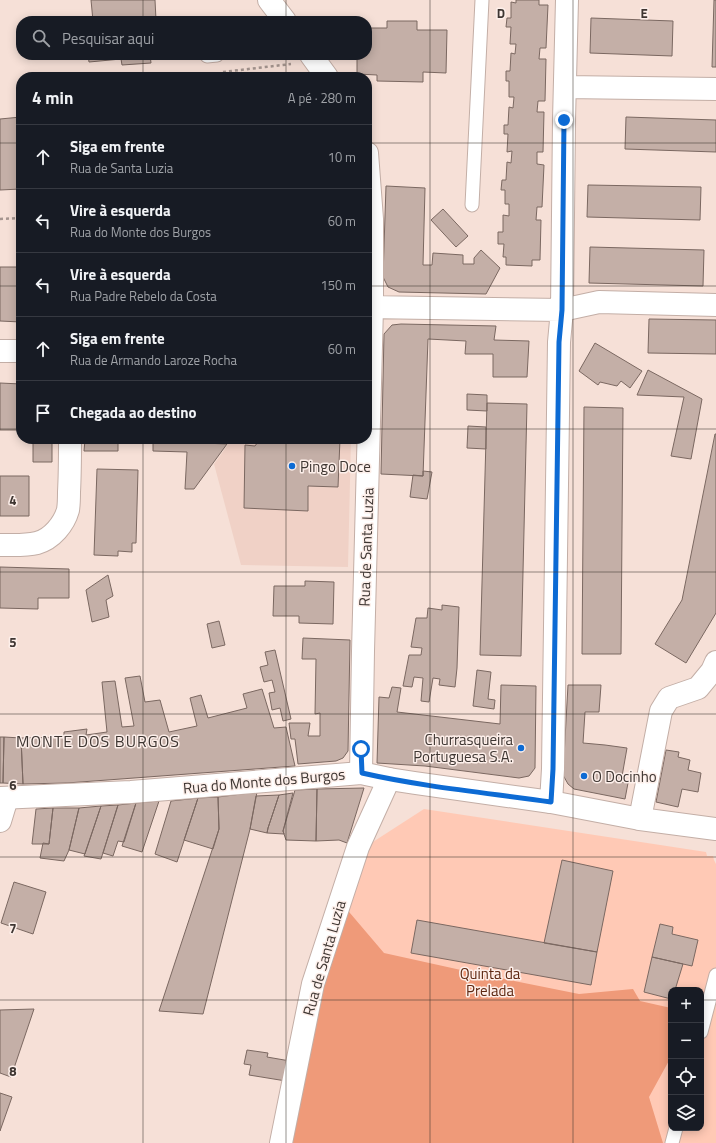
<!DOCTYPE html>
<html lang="pt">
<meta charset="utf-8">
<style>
body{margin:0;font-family:"Titillium Web",sans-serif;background:#20242c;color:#f1f3f6}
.controls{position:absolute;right:12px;bottom:12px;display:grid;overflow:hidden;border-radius:8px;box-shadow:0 2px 10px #0003}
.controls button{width:36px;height:36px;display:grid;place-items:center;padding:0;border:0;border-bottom:1px solid #363941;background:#171b24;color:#f1f3f6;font:20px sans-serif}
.stop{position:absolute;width:12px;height:12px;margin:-9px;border:3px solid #0d6bd4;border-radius:50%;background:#fff}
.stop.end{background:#0d6bd4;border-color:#fff;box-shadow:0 1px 4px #0008}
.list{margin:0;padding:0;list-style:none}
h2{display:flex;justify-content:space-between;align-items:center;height:52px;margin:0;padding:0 16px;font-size:17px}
h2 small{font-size:13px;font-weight:400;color:#9ea1a6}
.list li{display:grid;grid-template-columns:26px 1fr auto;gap:12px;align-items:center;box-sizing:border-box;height:64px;padding:0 16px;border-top:1px solid #363941}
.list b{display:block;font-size:15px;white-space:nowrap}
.list p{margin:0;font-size:13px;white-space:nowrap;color:#9ea1a6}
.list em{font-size:13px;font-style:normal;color:#9ea1a6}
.icon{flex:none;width:22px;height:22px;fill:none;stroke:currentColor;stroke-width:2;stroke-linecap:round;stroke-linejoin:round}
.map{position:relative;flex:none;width:716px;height:1143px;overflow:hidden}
.search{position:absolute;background:#171b24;box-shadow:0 2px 10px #0003;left:16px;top:16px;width:356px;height:44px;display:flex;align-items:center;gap:10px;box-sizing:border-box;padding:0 14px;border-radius:16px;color:#9ea1a6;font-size:15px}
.panel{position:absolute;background:#171b24;box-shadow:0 2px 10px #0003;left:16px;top:72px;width:356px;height:372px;border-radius:16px}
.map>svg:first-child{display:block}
</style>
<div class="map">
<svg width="716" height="1143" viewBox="0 0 716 1143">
<rect width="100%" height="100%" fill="#f6e0d7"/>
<path fill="#f0d1c6" d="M232,439h119l-3,128 -107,-2 -27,-101z"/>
<path fill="#ffc9b5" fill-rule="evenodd" d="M424,809l282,43 1,4h6l1,4 2,4v279h-426l72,-294zM671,990h30v138h-30z"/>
<path fill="#ef9a79" d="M344,906l40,47 86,19 109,22 54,-5 7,12 31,7v49l-22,40 14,46h-373l28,-153z"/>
<path fill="#c4afa7" stroke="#7b6861" d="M91,0h64l1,20 -63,1z
M516,0h23v5h9l-2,43h-6l-1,11h7l-1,42h-7l-1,11h7l-1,40h-6v12l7,1 -2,42h-5l-1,13h5l-1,40h-8v6l-26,-1v-8h-3l1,-13h-6v-12h5v-17l6,1v-12h-4v-14h-4l1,-10h4l1,-18 4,1 1,-12 -5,1 1,-18h-4v-9h4l1,-18 4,1 1,-11h-5v-16h-3v-10h4l1,-18 4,1 1,-10h-6l1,-17h-5l1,-9h4v-16l5,1z
M714,0h2v67h-4z
M591,18l82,3 -1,35 -82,-3z
M387,21h30v9h30l-1,43 -23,-1v10l-46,-1v-6l-20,-1v-19h10v-27h20z
M88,55h62l1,8 -29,2 -1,-6 -32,3z
M21,117v72l-21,1v-71z
M626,117l90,3v32l-91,-3z
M588,185l113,2 -1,33 -113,-3z
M386,186l39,2 -2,77h9l1,-12 30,2v9h11v-6l7,-8 19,18 -14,26 -87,-2 -11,-5 -5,-10z
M443,209l25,27 -12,11 -25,-27z
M590,247l114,3 -1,36 -114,-3z
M0,267h21v55l-21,-1z
M649,319l67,1v34l-68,-1z
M401,324l95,2 -2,14 35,1 -2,36h-34v-23h-28l1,-13 -38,-2 -5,137 -42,-2 3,-140 8,-9z
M595,343l47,28 -12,17 -9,-7 -4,5 -17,-4 -2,3 -19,-14z
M648,370l54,29 -11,60 -20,-3 13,-59 -47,-2z
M0,383l21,1v46h-21z
M467,394l20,1v16l-20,-1z
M487,403l40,1 -6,252 -41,-1z
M584,407l39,1 -2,246h-39z
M468,426l18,1v22l-19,-1z
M715,434h1v179l-30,50 -31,-19 27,-44z
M33,439h19v23h-19z
M153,439h50v4l24,1 -33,45h-9l2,-37 -34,-1z
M260,439h80l-2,48 -30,-1v25l-64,-3 1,-63 10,1z
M85,440l33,1v10h-34z
M97,469l41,1 -2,73h-4v9l-14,-1v5l-24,-1z
M423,471l9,1 -5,27 -17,-2 3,-22 10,1z
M0,476h29v40h-29z
M0,567l69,2v29h-31v11l-38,-1z
M108,575l5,21 -7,4 3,17 -17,5 -6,-32z
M305,581l29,1 -1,42 -34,-1v-7h-26l1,-30h31z
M442,605l17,2 -2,61 -2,19 -16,-2 1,-6 -7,-1 -4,24 -8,-1 2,-23 -9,-1 -2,10 -9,-1 6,-31h12l1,-7 -11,-1 5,-29h11l1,-10 14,2z
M219,621l6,24 -13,3 -5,-24z
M303,638l47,2 -2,111 -5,7 -7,3 -38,3 -3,-25h-4l-2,-16h21l-2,13h12v-23l-5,1 1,-55h-14z
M275,650l16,69 -8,2 -3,-13 -8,2 -3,-17 6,-1 -3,-12 -8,2 -4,-15 8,-2 -3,-13z
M477,670l14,2 -3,27 7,1 -1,9 -21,-3z
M140,676l5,26 15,-2 9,32 28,-6 -7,-28 11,-3 7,23 39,-10 -4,-14 19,-5 12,39 12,-1 9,39 -228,17 -44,1 -2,-46 43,-1v-5l23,-3 -1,6 21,-3 -5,-50 13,-1 7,46 12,-1 -9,-48z
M501,685l35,1 -1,82 -6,8 -10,2 -94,-12 -48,-3 2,-66 10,1 3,-11 9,1 -4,24 103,12z
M568,685h33l-2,27h-14l-2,31 22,2 22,3 -6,34 7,1 -3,16 -51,-10 -6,-5 -5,-9z
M0,737h4l-1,46h-3z
M4,737l17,1 2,46 -20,-1z
M666,750l13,2 -1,5 12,3 -2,10 13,3 -3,19 -16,-3 -4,18 -22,-5z
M364,788l-17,55 -8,-3 -23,1 1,-52z
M317,789l-1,52 -30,-1 -3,-9 12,-41z
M257,792l-7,37 -47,185 -44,-3 60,-182 -1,-32z
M293,793l-10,38 1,3 -17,-1 1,-5 11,-33z
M279,795l-11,33 -1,5 -17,-4 6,-33z
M218,797l1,32 -6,20 -29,-9 14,-42z
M198,798l-21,64 -22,-8 16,-53z
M159,801l-17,51 -20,-6 14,-43z
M136,803l-12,39 -6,-1 -5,15 -10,-3 15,-48z
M118,805l-17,54 -17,-3 17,-50z
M101,806l-16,48 -16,-4 10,-42z
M53,808l-4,36h-17l4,-35z
M53,808h26l-10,42 -5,11 -24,-3 3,-15 6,1z
M562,860l51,11 -16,81 -53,-9z
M14,882l32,10 -13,42 -32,-11z
M417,920l180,32 -6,33 -180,-32z
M660,924l13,3 -1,7 26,6 -6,26 -40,-9z
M652,957l31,7 -8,26h-4v9l-27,-7z
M34,1009l-23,68 -11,-4v-63z
M247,1050l21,3 -1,4 23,4 -4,20 -37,-6 2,-10 -7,-1z
M0,1093l12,4 -12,34z"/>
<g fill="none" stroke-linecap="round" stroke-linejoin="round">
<defs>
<path id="lane" d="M207,56l10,-1
M472,205l10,-205
M701,1032l15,-57
M672,1143l4,-15"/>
<path id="street" d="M269,0l16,21
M311,55l16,22
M565,87l151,2
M367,307l195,3 37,-8 117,3
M0,351h21
M0,545c12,0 25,1 37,-2 15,-4 27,-19 31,-33 1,-6 1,-12 1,-18 1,-18 1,-35 1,-53
M361,773l2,-122 9,-344v-88l-5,-66
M551,802l2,-33 6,-427 3,-32 2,-190 3,-120
M640,819l21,-108 8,-13 29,-10 14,-17 4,-9
M0,821l7,-23
M281,1143l32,-159 45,-137 31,-68"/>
<path id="secondary" d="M0,798l131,-6 230,-19 28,6 26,4 136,19 89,17 76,10"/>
</defs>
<use href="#lane" stroke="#c3aea6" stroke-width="15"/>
<use href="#street" stroke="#c3aea6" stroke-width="24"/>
<use href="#secondary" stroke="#c3aea6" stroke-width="24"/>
<path stroke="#a5958f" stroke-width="2.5" stroke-dasharray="3 3" stroke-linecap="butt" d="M223,72l68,-8
M0,219l21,-1"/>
<use href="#lane" stroke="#fff" stroke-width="13"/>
<use href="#street" stroke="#fff" stroke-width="22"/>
<use href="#secondary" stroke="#fff" stroke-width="22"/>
</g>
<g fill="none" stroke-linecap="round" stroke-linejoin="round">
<path stroke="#0d6bd4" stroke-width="5" d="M361,749l1,24c62,14 126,20 189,29l2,-33 6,-427 3,-32 2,-190"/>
</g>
<path fill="none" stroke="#3e3632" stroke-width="1" stroke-opacity="0.55" d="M143,0v21M286,0v21M430,0v1143M573,0v1143M143,55v22M286,55v22M0,143h21M367,143h349M0,286h21M367,286h349M0,429h21M367,429h349M143,439v704M286,439v704M0,572h716M0,714h716M0,857h716M0,1000h671M701,1000h15"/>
<g fill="#0d6bd4" stroke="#fdefea" stroke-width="1.5">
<circle cx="292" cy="466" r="4"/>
<circle cx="521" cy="748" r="4"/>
<circle cx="584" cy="776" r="4"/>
</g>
<g text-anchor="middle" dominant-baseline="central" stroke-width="3" stroke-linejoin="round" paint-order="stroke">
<g font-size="15" fill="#3e3632" stroke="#fdefea" text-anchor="start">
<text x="300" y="466">Pingo Doce</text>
<text x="513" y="739" text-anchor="end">Churrasqueira<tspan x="513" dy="17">Portuguesa S.A.</tspan></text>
<text x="592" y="776">O Docinho</text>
</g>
<g font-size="15" fill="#3e3632" stroke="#fdefea">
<text transform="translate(366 547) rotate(-88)">Rua de Santa Luzia</text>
<text transform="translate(264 781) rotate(-5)">Rua do Monte dos Burgos</text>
<text transform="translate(324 958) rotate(-74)">Rua de Santa Luzia</text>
</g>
<g font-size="15" fill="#5e2812" stroke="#fdefea">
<text x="490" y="973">Quinta da<tspan x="490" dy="17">Prelada</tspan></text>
</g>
<g font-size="16" letter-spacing="1" fill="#3e3632" stroke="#fdefea">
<text x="98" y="741">MONTE DOS BURGOS</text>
</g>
</g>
<g font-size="13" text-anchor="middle" font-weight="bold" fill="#3e3632" stroke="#fdefea" stroke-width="3" stroke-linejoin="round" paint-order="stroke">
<text x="501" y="18">D</text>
<text x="644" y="18">E</text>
<text x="13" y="505">4</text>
<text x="13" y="647">5</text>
<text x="13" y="790">6</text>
<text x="13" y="933">7</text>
<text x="13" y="1076">8</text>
</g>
</svg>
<div class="controls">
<button>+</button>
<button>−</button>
<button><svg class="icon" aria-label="locate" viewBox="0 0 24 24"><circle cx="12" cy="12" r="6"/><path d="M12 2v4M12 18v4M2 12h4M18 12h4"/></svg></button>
<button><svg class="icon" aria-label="layers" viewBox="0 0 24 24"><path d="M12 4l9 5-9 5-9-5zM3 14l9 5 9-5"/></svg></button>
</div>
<div class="stop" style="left:361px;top:749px"></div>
<div class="stop end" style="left:564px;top:120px"></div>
<div class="search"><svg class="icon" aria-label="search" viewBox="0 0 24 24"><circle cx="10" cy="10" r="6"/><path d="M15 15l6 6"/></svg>Pesquisar aqui</div>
<section class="panel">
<h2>4 min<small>A pé · 280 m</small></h2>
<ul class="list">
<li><svg class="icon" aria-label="ahead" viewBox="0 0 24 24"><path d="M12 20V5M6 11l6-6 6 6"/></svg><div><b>Siga em frente</b><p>Rua de Santa Luzia</p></div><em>10 m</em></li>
<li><svg class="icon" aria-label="left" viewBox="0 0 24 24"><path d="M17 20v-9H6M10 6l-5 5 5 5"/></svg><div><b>Vire à esquerda</b><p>Rua do Monte dos Burgos</p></div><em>60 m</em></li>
<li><svg class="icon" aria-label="left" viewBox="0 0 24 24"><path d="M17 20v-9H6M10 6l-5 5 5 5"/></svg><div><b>Vire à esquerda</b><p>Rua Padre Rebelo da Costa</p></div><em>150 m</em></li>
<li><svg class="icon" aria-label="ahead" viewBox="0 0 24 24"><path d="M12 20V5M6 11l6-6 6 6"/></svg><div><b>Siga em frente</b><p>Rua de Armando Laroze Rocha</p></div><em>60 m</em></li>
<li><svg class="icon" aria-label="arrive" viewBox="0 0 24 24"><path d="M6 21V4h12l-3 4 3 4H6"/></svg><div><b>Chegada ao destino</b></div></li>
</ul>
</section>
</div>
